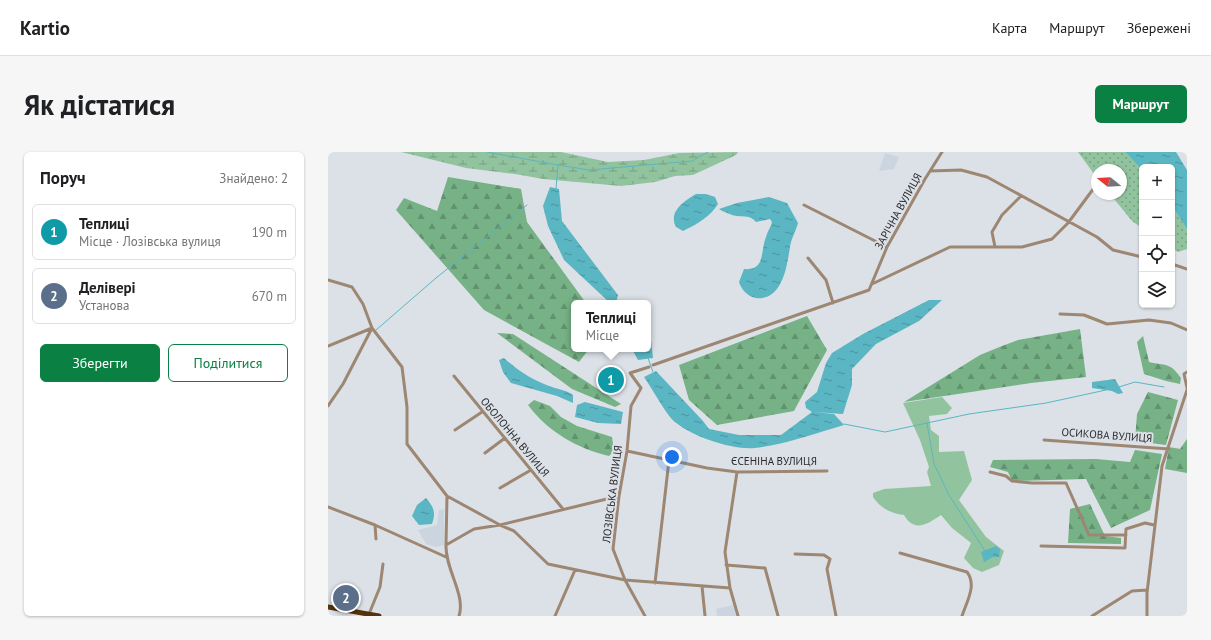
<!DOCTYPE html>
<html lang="uk">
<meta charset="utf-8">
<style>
body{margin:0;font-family:"PT Sans",sans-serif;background:#f6f6f6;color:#202124}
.controls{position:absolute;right:12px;top:12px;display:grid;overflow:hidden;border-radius:6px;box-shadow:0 1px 3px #0004}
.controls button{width:36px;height:36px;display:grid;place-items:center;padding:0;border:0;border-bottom:1px solid #e0e0e0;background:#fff;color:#202124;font:20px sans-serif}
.compass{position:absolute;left:763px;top:12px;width:36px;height:36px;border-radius:50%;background:#fff;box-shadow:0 1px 3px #0004;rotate:288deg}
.you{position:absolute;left:344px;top:305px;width:14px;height:14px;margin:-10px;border:3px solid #fff;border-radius:50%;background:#1a73e8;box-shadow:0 0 0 6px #1a73e833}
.badge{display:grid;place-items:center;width:26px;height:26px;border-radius:50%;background:#0b8043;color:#fff;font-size:13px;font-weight:700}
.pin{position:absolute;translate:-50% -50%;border:2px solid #fff;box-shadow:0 1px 4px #0006}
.popup{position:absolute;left:243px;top:148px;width:80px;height:52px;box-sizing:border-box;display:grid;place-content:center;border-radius:6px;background:#fff;filter:drop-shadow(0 1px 3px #0005);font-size:13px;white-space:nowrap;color:#757577}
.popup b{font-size:15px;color:#202124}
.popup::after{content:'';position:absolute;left:50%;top:100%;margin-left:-8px;border:8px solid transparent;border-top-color:#fff}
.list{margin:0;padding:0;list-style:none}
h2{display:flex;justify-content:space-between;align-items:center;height:52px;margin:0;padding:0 16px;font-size:17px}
h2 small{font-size:13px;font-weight:400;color:#757577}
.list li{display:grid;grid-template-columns:26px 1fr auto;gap:12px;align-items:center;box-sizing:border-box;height:56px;margin:0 8px 8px;padding:0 8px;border:1px solid #e0e0e0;border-radius:6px}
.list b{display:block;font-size:15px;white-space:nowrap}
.list p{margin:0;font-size:13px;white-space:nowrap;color:#757577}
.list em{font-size:13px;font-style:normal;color:#757577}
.actions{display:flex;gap:8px;padding:12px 16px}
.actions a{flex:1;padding:9px 0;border:1px solid #0b8043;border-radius:6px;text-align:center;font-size:14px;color:#0b8043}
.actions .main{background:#0b8043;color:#fff}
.icon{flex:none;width:22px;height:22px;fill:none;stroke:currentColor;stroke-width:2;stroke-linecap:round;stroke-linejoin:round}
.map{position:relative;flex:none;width:859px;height:464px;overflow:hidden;border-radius:6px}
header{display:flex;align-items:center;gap:24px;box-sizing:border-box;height:56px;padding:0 20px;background:#fff;border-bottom:1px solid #e0e0e0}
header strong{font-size:19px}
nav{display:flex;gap:22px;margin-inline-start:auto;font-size:14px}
.intro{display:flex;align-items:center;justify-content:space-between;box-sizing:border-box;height:96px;padding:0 24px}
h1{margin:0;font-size:28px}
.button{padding:10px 18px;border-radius:6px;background:#0b8043;color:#fff;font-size:14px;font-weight:700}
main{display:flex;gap:24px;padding:0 24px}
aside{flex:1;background:#fff;border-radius:6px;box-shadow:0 1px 3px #0004}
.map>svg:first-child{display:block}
</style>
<header>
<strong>Kartio</strong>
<nav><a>Карта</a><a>Маршрут</a><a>Збережені</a></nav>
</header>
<div class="intro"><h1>Як дістатися</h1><a class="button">Маршрут</a></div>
<main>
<aside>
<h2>Поруч<small>Знайдено: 2</small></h2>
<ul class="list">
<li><span class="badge" style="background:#0f9aa8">1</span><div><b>Теплиці</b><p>Місце · Лозівська вулиця</p></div><em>190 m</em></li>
<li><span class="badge" style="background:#5c6f8a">2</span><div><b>Делівері</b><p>Установа</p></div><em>670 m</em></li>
</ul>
<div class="actions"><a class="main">Зберегти</a><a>Поділитися</a></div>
</aside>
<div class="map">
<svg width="859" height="464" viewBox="0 0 859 464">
<defs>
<pattern id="grass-dots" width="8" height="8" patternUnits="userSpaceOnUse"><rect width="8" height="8" fill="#91c49e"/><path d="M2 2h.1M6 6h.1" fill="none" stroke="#779f81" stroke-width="1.8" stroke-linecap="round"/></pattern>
<pattern id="forest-firs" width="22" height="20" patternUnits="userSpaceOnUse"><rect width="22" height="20" fill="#76b286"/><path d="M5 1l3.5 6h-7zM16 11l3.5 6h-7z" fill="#61916e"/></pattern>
<pattern id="wetland-marsh" width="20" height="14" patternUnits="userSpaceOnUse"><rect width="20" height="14" fill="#91c49e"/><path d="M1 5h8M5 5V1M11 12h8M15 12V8" fill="none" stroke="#779f81"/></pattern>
<pattern id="water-ripples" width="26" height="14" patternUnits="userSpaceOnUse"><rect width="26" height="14" fill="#59b6c2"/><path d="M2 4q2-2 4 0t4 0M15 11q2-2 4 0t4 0" fill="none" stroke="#4a949e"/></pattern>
</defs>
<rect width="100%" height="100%" fill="#dce1e7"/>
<path fill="#cbd5e0" d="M557,1l14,4 -5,12 -15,2z
M116,357v36l-8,2 -10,-3 -8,-14 19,-5 2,-15z
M405,453l3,11h-19l-1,-7z"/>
<path fill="url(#grass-dots)" d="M750,0h47l17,18v58l-10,-7 -22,-27h11v-24h-24v8z
M844,54l15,23v20l-9,3 -6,-4z"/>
<path fill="url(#forest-firs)" d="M120,25l73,12 6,33 59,81h-12v46h15l-10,13 -95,-52 -88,-100 8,-12 33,13z
M479,164l20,34 -33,61 -77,14 -28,-25 -10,-35z
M752,177l6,48 -55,6 -127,19 76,-47 22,-9 16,-6z
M169,181l16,1 108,70 -6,3 -43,-18z
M815,184l6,26c17,4 21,0 32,16l-1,6 -14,-3 -22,-7 -7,-32z
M820,240l30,8 -12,45 -31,-4 2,-27z
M206,248l16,6 11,11 16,9 35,11 2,14 -5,5c-31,-7 -62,-25 -81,-51z
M859,287v34l-22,-4 4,-22 11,2z
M807,298l27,4 -12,56 -39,18 -25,-49 -74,2 -4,-9 -18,-5 3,-7 103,-1 34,3z
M762,352l15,32 16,2v6l-53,-1 2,-34z"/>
<path fill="url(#wetland-marsh)" d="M73,0h160l47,10 36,-2 35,-7 59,-1 -2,3 -43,20 -18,1 -20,6 -34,4 -78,-7 -28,-5 -49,-6z"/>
<path fill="#91c49e" d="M614,245l10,11 -5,6 -18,2 2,14 8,6v16l25,-1 8,29 -13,20 27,37 18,14 -5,14 -17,7 -9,-4 -9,-10 7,-15 -19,-15 -11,-13c-13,9 -27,18 -37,0 -12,-1 -24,-7 -31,-18v-4l11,-4 47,-3 -4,-14 2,-5 -9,-27 -17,-37z"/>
<path fill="url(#water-ripples)" d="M797,0h51l11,18v59l-15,-23v-39h-30v3z
M222,35l9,2 3,32 56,74 -2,8h-6l-46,-43 -16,-34 -5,-20z
M368,42h10l9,3 3,7c-7,12 -22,21 -35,27l-7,-4c-8,-15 8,-26 20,-33z
M441,45l18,6 11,20c-2,8 -7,16 -8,24 -3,18 -7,54 -34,51 -8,-1 -15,-9 -17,-16l5,-13c22,2 16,-18 22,-32 1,-5 5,-10 6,-15l-2,-3 -14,3c-6,-7 -11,-5 -19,-6 -4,0 -15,-5 -18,-7l18,-6z
M601,148h13l-23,21 -43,23 -24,25v16l-9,29 -29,-2 20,2 10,11c-28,8 -60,20 -89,23 -23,2 -62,-11 -80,-26 -9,-7 -23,-34 -31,-45l12,-6 47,50 6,8 30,6h42l31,-23 -6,-4 -1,-6 12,-10 9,-29 6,-10 31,-19z
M320,184l3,4 2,18 -15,2 -6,-11h16z
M176,206c14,13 30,23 48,29 8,3 14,3 21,8v8l-16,-7 -46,-13 -8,-11 -4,-12z
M787,227l8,14 -5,1 -6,-3 -20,-3v-6z
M257,250l38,10 -2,12 -23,-1 -23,-6 2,-12z
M98,346c8,9 10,15 6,26l-13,1 -7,-9 5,-11z
M668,394l4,3 -1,8h-6l-9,5 -3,-10z"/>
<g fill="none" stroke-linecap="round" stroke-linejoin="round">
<path stroke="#59b6c2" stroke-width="1" d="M159,0l71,13 -2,24
M230,13l31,5 103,-9 16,-9
M48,178l60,-52 91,-73
M320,206l5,14
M791,235l16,-5 29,5
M599,271l7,41 15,31 36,56
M516,272l41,8 84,-18 77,-11 60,-13"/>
<path stroke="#9d8772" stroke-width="3" d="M602,19l31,-1 26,7 110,60 16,13 29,7
M476,53l83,42
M667,95l-3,-15 10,-17 19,-19
M480,106l18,22 7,23
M844,112l15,5
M0,128l24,7 11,17 9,24 30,39 5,40v37l40,52 53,29 14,6 34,33 77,16 105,8
M544,132l78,-37h72l30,-8 16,-16 26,-35
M732,162l24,1 23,9 42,-4 22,3 16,7
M0,194l44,-18
M325,213l216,-75 18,-43 38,-68 17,-27
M859,220l-3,2 3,14
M126,224l109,133
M0,254l15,-22 29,-56
M127,278l27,-18
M716,288l125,9
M299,299l80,17 30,4 90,-1
M157,301l20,-15
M409,320l-12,80 5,36 8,28
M662,320l16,4 6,5 20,2h34l23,52h37
M172,336l31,-18
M0,355l47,18 71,32
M47,373l1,14
M118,393l1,-49
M713,394l84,2 1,-19 19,-6 9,2
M572,401l67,19c10,13 0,29 -5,44
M467,402l29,1 6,4 -3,10 9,47
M398,413l39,3 13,48
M327,431l14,-123
M374,434l3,30
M41,462l11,-27 3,-23
M131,464c7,-21 -14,-47 -13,-71l28,-16 26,-4 119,-29
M227,464l20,-46
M317,464l-20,-36 -12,-31 6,-53 8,-45 4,-45 10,-18 -11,-15 19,-6
M764,464l40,-25 15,-1
M819,464v-23l15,-127 25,-76"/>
<path stroke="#56320a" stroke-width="5" d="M0,455l51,9"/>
</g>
<g text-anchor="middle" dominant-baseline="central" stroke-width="4" stroke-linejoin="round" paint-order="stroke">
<g font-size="11" fill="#2a2b2e" stroke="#dce1e7">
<text transform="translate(570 59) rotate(-61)">ЗАРІЧНА ВУЛИЦЯ</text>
<text transform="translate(779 283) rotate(4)">ОСИКОВА ВУЛИЦЯ</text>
<text transform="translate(187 285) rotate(50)">ОБОЛОННА ВУЛИЦЯ</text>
<text x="446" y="309">ЄСЕНІНА ВУЛИЦЯ</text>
<text transform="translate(284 342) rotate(-83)">ЛОЗІВСЬКА ВУЛИЦЯ</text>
</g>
</g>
</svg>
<div class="controls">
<button>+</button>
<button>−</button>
<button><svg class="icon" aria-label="locate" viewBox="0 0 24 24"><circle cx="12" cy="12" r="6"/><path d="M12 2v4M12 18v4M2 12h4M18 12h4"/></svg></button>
<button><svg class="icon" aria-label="layers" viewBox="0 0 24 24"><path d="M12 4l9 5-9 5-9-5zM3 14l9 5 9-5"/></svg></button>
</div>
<svg class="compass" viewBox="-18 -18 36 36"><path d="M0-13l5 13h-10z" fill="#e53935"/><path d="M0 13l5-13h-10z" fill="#757577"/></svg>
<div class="you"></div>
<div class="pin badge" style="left:283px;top:228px;background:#0f9aa8">1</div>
<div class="popup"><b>Теплиці</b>Місце</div>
<div class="pin badge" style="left:18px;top:446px;background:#5c6f8a">2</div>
</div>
</main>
